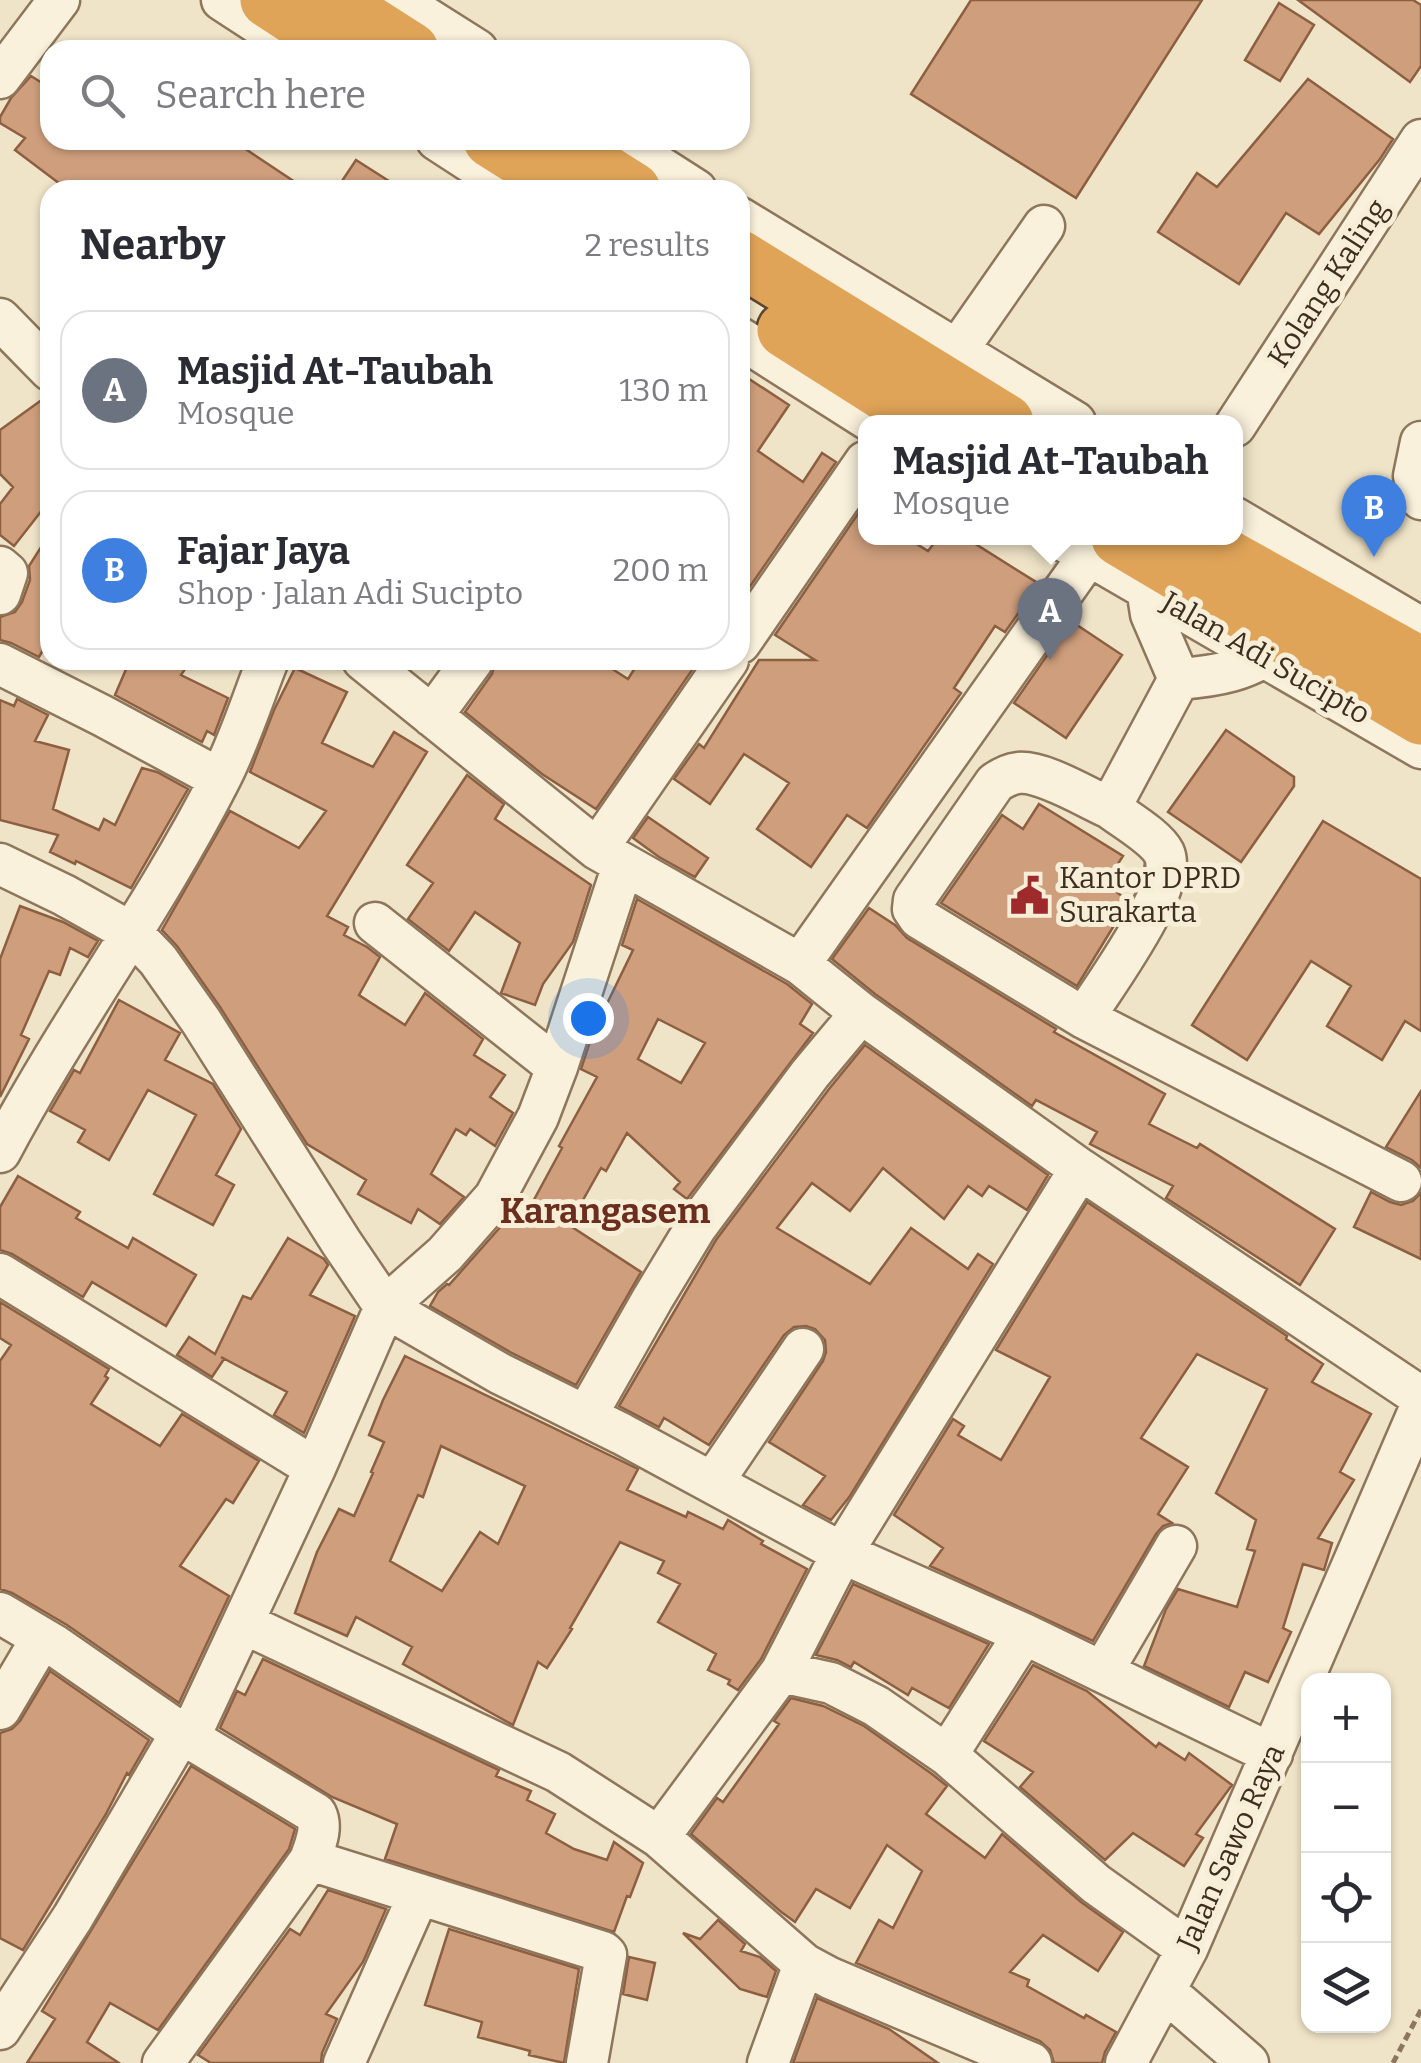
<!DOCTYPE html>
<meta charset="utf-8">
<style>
body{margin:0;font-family:Bitter,serif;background:#f2f2f3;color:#2b2b33}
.controls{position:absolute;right:30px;bottom:30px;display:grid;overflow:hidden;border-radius:20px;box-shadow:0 2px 8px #0004}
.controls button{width:90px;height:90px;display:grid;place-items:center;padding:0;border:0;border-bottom:2px solid #e1e1e2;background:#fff;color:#2b2b33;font:50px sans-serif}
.you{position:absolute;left:588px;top:1018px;width:35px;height:35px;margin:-25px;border:8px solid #fff;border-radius:50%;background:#1a73e8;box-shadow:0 0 0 15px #1a73e833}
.badge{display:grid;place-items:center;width:65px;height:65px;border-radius:50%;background:#2563eb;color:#fff;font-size:32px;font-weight:700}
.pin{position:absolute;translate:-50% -82px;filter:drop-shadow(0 2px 5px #0008)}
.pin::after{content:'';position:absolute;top:52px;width:35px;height:30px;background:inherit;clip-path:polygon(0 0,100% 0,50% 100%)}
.popup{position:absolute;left:858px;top:415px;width:385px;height:130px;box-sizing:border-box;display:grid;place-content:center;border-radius:20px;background:#fff;filter:drop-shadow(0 2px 8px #0005);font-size:32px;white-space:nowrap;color:#7c7c81}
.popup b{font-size:38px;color:#2b2b33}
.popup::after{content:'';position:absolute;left:50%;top:100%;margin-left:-20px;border:20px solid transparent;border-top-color:#fff}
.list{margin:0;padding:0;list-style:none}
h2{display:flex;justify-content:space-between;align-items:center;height:130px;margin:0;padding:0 40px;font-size:42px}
h2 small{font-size:32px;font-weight:400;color:#7c7c81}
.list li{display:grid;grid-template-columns:65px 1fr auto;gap:30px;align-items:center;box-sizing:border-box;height:160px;margin:0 20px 20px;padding:0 20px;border:2px solid #e1e1e2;border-radius:30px}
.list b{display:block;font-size:38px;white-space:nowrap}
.list p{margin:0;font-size:32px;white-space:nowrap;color:#7c7c81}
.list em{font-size:32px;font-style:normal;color:#7c7c81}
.icon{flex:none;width:55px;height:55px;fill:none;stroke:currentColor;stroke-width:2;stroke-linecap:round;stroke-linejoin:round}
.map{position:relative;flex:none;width:1421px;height:2063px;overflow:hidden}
.search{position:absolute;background:#fff;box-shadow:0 2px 8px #0004;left:40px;top:40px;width:710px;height:110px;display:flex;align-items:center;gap:25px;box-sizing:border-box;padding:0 35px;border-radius:30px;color:#7c7c81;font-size:38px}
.panel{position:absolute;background:#fff;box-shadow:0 2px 8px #0004;left:40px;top:180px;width:710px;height:490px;border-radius:30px}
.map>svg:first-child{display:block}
</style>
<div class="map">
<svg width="1421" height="2063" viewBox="0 0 1421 2063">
<rect width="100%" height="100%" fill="#f0e4c8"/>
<path fill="#cf9f7d" stroke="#8d5f41" stroke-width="2.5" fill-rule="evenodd" d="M971,0h231l-126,198 -165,-104z
M1298,0h115l8,5v61l-11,16z
M1279,3l35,22 -34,56 -35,-21z
M31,76l19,12v52h182l75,50h-239l-53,-40 10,-12 -25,-15v-6l11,-19z
M1308,79l85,60 -13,20 -61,75 -33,-21 -47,71 -81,-52 39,-59 20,14z
M356,160l47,30h-67z
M740,373l49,32 -31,46 45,31 19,-29 14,9 -96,139z
M50,394v106l-36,46 -14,-11v-31l13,-17 -13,-13v-44z
M862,508l3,2v28h42l21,13 10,-13h28l70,44 -7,11 3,1 -27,38 -10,-6 -41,62 7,5 -94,135 -20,-13 -36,52 -54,-38 32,-46 -45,-29 -34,50 -36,-25 25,-35 5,4 55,-88h56l-40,-25z
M50,533v105l-11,19 -28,-14 -11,-3v-23l15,-5 7,-10 8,-22 -1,-14z
M1071,621l51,34 -56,83 -52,-35z
M130,660h61l-10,15 47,23 -14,37 -7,-4 -5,11 -87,-47z
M496,660h102l30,19 12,-19h59l-103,149 -54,-35 -77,-62 27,-38z
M295,668l52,24 -25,51 51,24 21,-35 33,20 -100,164 21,11 -4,8 23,12 13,10 -21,38 46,30 20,-32 58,46 -9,16 31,20 -15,22 23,16 -18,33 -25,-17 -4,6 -10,-6 -25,45 33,23 -24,27 -22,-15 -7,14 -53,-29 8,-14 -59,-36 -87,-137 -43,-61 -15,-16 68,-119 69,37 27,-37 -76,-39 24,-62z
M17,699l31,16 -13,26 34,9 -16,59 46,21 5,-11 11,6 27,-57 15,4 31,17 -57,99 -55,-27 -1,3 -25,-12 8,-17 -58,-15v-120l14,6z
M1226,730l68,47v9l-53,76 -73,-50z
M467,775l37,29 -9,15 96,66 -18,57 -30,42 -8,21 -34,-12 19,-50 -45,-31 -26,39 -41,-32 25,-36 -26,-18z
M1039,804l84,52 -18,28 24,17 -52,85 -136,-83 61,-88 21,14z
M648,817l60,41 -13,19 -36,-20 -26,-19z
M1323,821l98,58v152l-16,-10 -23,39 -55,-34 24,-40 -40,-25 -64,99 -55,-35z
M637,899l150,85 25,20 -12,20 13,9 -126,166 -13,-10 6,-7 -53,-49 -21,38 -5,-3 -32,57 72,47 -65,113 -66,-33 -80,-46 8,-14 9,-8 2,1 54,-61 2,2 15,-25 10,6 32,-59 -3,-2 38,-69 -16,-8 17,-52 2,1 33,-68 -11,-5zM658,1019l47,24 -24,40 -43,-24z
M20,906l43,16 35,19 -10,16 -18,-9 -10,27 -11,-4 -28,64 8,4 -29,58v-138z
M869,908l26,17 12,13 149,91 -2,3 111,62 -16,30 48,24 3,-4 135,85 -35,56 -134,-87 7,-12 -83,-42 7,-12 -61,-32 -4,6 -157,-112 -43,-35z
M119,1000l61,33 -15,27 48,24 28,45 -25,46 18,10 -21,40 -59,-31 42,-79 -48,-25 -39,70 -31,-18 7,-12 -35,-19 24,-41 6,3z
M865,1045l183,130 -21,35 -38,-24 -7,10 -14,-10 -24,33 -61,-51 -33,43 -38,-28 -35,45 93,56 41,-56 57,41 10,-15 15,10 -143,232 -19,24 -28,-15 22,-29 -56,-34 54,-81 3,-9 -1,-12 -10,-11 -9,-3 -12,1 -10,8 -75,110 -45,-27 -5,9 -40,-21 97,-166 113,-151z
M1421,1091v77l-9,-8 -26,-13z
M18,1176l62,36 -4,6 52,30 5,-10 63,37 -30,51 -74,-44 -9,15 -71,-43 -12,-4v-43z
M1371,1192l19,10 11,3 12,-4 8,-8v66l-67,-32z
M1087,1202l200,134 -1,3 37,25 -11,18 59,32 -31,58 14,8 -36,58 14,5 -8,27 -21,-6 -20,64 8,4 -23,50 -23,-10 -16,35 -85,-41 22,-57 12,-20 59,18 18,-56 -8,-2 9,-29 -40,-27 51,-104 -70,-35 -56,84 47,29 -30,47 14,9 -9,3 -7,8 -63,107 -163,-75 13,-18 -49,-33 59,-96 11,7 -6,9 43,25 49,-83 -54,-27z
M288,1238l36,21 4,6 -18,30 45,21 -51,117 -30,-18 13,-23 -66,-35 3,2 -12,18 -35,-22 12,-18 26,17 28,-58 8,3z
M0,1302l109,67 -4,7 3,2 -17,26 69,42 22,-32 77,47 -26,42 -7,-4 -46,67 49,30 -50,107 -112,-78 -55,-32 -12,-4v-228l11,-16 -11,-7z
M405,1356l233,113 -11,21 59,27 2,-5 35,17 5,-9 35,21 -2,3 46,25 -46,90 -23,31 -10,-6 2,-4 -22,-10 8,-16 -58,-32 22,-38 -22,-11 6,-12 -44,-19 -50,86 2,1 -25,39 -9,-6 -25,63 -110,-61 9,-17 -56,-30 -9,19 -52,-23 22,-61 22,-43 15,7 19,-43 -2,-1 13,-30 -15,-7 14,-35zM441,1446l84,40 -27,58 -18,-12 -38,59 -52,-30 28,-66 5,2z
M853,1584l136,60 -40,64 -37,-20 -4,7 -54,-33 -3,5 -14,-7 -21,-5z
M263,1659l236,111 -3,6 35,15 -4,9 28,14 -9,19 28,16 33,11 7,-18 29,21 -13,34 -3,-1 -13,36 -229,-73 12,-35 -65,-27 -112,-69 17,-37 8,4z
M1033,1665l54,26 69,56 3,-4 26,17 4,-7 43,32 -36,49 7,4 -19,28 -51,-33 -28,27 -85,-73 13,-15 -49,-31z
M50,1671l99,69 -20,35 -2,-2 -21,41 -83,136 -23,-12v-205l12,-4 8,-8z
M791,1698l32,8 41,20 68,48 15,12 -21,28 59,44 17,-24 79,68 42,30 -25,39 -55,-36 -33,37 19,8 -2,6 57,32 2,-3 30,17 -11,20 -3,11h-48l-4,-13 -10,-9 -184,-78 23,-43 14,8 29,-57 -35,-26 -37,63 -34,-19 -21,33 -15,-11 -89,-77 26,-36 6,4 56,-78 -5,-3z
M191,1766l104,63 -6,20 -131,181 -48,-27 -23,39 32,21h-92l28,-44 -13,-8z
M328,1890l58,19 -23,53 -37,52 11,5 -15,34 -1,10h-110l-13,-8 92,-126 10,6z
M718,1920l27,24 -4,7 19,6 16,14 -9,26 -27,-8 -57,-56 17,6z
M449,1929l130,40 -15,94 -35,-8 1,-4 -52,-14 4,-15 -57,-17z
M629,1957l26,6 -8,37 -24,-6z
M817,1998l72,31 49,34h-145z"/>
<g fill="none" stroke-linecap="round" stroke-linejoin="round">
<defs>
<path id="minor" d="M222,0l69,45
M398,0l79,50
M0,78l59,-78
M437,140l77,50
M618,140l78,50
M740,218l335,204
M0,319l50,51
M740,338l132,84
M942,372l102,-146
M1235,426l186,-286
M1421,442l-7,34 7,23
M1235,518l186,110
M1059,538l362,210
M0,567l7,6 -7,21
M1156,577l-7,24 2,13 28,65
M740,643l125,-181
M363,660l234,189 203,115 61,49 219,156 341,228
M0,664l103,52 117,63
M1179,679c38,-3 69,-8 99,-32
M432,716l41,-56
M1110,808c14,11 46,29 54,45 15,33 -61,134 -80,165l317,163
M597,849l131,-189
M0,864l64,31 68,38 26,27 43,61 140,221 44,65 114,66 123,61 220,119 182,81 248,120
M375,923l182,144
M800,964l301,-426
M1084,1018l-165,-100 -6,-9 1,-9 81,-117c7,-5 15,-9 23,-10 24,-3 69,25 92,35l69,-129
M0,1152c67,-127 154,-243 219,-371 20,-38 33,-81 49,-121
M0,1274l315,194
M586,1416l67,-118 43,-71 114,-153 51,-61
M713,1482l90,-133
M0,1613l54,32 127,88 135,81c7,14 -1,31 -6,46l-147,203
M243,1623l315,149 101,65 145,127 26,14 201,85
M1103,1671l73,-125
M781,1672l50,11 45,23 71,49 149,129 91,65
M0,1709l42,-71
M189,1738l126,-270 70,-161 60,-53 50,-57 43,-80 19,-50 66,-202
M947,1755l77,-121
M659,1837l122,-165 61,-119 238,-384
M310,1860l293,92 3,3 -19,108
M1165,1991l83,72
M0,2029l73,-112 108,-184
M344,2063l75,-169
M768,2063l36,-99
M1126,2063l61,-114 234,-543"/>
<path id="highway" d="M268,0l77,50
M333,0l78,50
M491,140l79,50
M554,140l79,50
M740,258l266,164
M785,330l145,92
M1119,538l302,179
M1193,538l228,127"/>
</defs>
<use href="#minor" stroke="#8d765c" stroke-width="45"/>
<use href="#highway" stroke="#5b4430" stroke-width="60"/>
<path stroke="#8d765c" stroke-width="5" stroke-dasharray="8 5" stroke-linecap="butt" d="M1393,2063l28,-53"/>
<use href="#minor" stroke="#faf1dc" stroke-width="40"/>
<use href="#highway" stroke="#e0a458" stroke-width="55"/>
</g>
<defs>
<symbol id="civic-bare" viewBox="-9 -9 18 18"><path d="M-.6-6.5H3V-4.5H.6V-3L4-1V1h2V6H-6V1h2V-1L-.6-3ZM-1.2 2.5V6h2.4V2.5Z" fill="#9e2a2b" stroke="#f7eed8" stroke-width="2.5" paint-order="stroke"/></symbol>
</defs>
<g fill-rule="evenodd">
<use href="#civic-bare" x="1002" y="868" width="55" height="55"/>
</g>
<g text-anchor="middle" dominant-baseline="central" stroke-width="10" stroke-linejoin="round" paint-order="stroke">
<g font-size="30" fill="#3d2e20" stroke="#f7eed8">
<text transform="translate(1328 283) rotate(-57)">Kolang Kaling</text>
<text transform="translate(1266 658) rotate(30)">Jalan Adi Sucipto</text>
<text transform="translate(1231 1847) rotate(-66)">Jalan Sawo Raya</text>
</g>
<g font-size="30" fill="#3d2e20" stroke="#f7eed8" text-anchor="start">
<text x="1059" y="878">Kantor DPRD<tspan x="1059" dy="34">Surakarta</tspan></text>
</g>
<g font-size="35" font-weight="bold" fill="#6b2e1e" stroke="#f7eed8">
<text x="605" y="1211">Karangasem</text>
</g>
</g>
</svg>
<div class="controls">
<button>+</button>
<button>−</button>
<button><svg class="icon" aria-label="locate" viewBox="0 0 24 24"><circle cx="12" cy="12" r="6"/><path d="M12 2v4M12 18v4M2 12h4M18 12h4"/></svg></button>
<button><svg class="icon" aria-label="layers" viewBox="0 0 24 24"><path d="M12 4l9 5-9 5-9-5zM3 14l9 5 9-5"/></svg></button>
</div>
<div class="you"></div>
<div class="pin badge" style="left:1050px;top:660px;background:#6b7280">A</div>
<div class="popup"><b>Masjid At-Taubah</b>Mosque</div>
<div class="pin badge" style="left:1374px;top:557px;background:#3f7fe0">B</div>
<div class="search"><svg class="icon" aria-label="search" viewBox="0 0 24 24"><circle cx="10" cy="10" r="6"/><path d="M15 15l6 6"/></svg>Search here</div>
<section class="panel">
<h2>Nearby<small>2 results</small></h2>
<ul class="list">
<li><span class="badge" style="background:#6b7280">A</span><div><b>Masjid At-Taubah</b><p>Mosque</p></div><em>130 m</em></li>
<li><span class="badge" style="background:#3f7fe0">B</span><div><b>Fajar Jaya</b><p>Shop · Jalan Adi Sucipto</p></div><em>200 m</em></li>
</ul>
</section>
</div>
